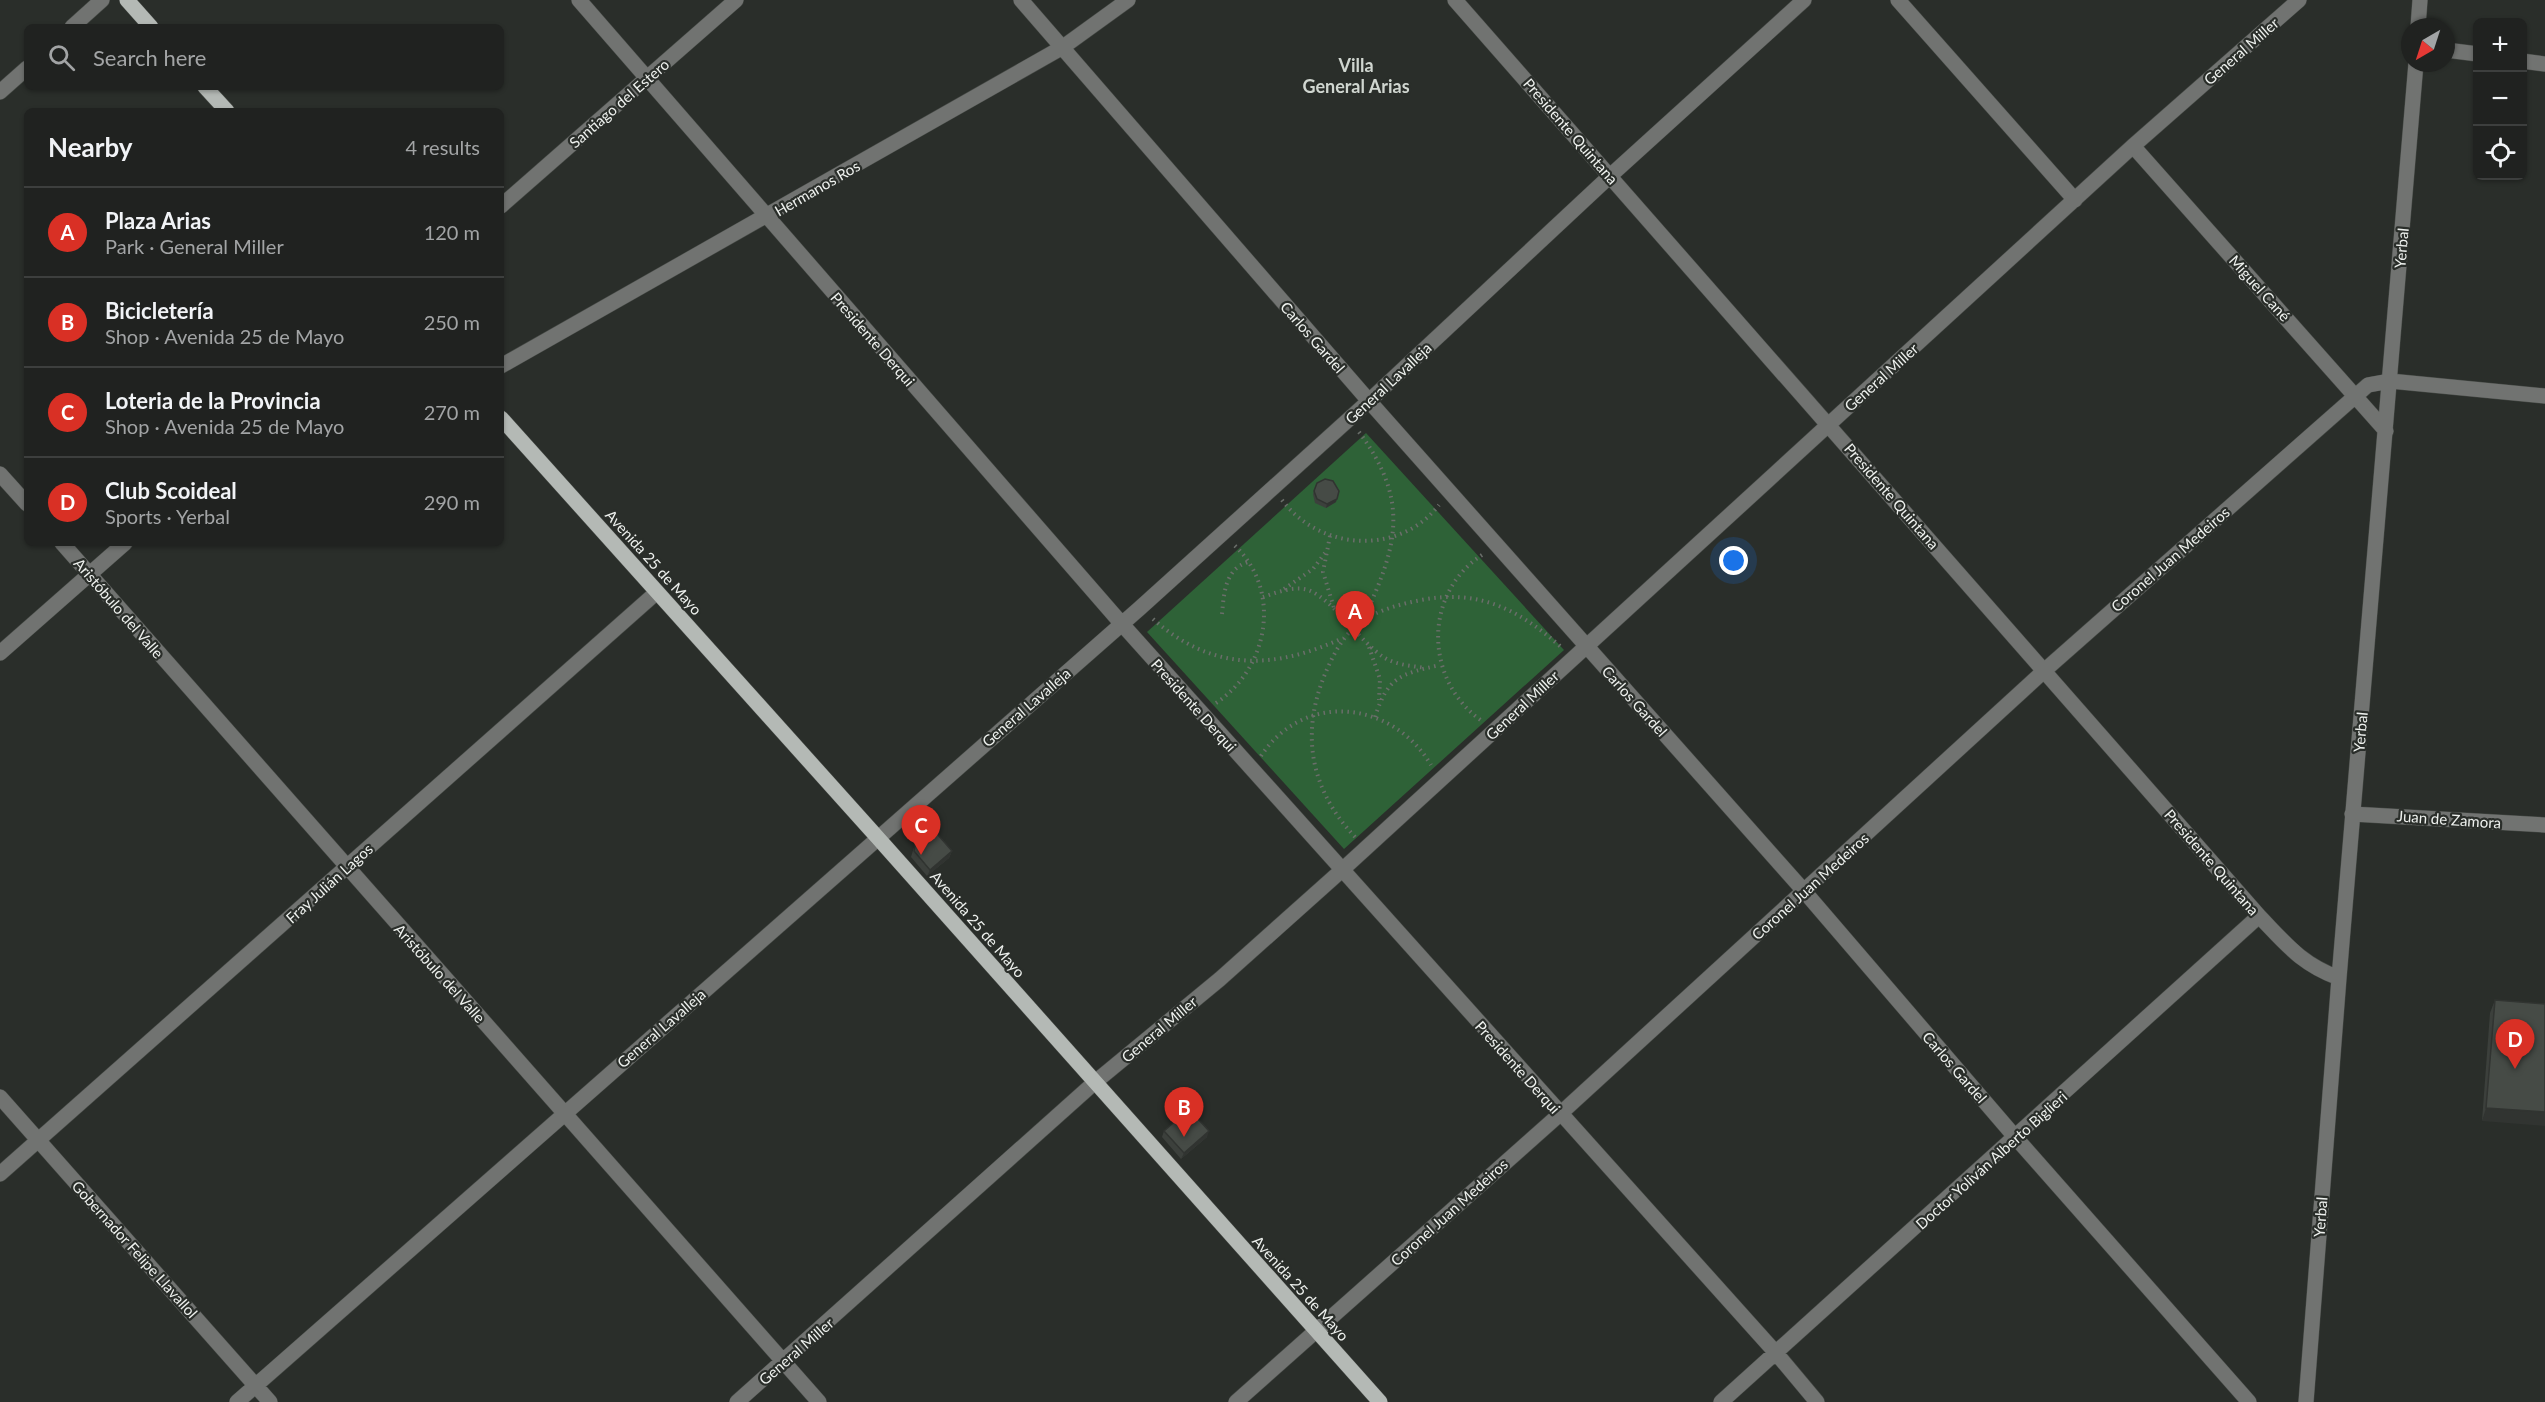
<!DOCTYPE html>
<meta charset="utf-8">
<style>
body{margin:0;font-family:Lato,sans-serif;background:#282a29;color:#f1f3f6}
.controls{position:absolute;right:18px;top:18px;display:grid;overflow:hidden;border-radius:9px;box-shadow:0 2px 4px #0004}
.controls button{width:54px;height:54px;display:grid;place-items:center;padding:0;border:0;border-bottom:2px solid #3d3f3e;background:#202220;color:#f1f3f6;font:30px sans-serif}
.compass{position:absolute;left:2401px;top:18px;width:54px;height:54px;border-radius:50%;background:#202220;box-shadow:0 2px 4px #0004;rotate:219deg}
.you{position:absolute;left:1734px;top:561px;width:21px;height:21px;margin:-15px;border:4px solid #fff;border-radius:50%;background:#1a73e8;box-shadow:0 0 0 9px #1a73e833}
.badge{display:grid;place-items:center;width:39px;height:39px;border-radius:50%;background:#d93025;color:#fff;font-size:20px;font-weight:700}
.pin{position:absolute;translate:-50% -50px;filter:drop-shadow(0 2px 3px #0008)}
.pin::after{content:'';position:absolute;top:32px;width:21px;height:18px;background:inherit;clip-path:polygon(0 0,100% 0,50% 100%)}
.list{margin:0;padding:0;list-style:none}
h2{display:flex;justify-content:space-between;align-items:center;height:78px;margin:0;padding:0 24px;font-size:26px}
h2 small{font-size:20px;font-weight:400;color:#a2a4a5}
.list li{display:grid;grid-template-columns:39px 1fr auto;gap:18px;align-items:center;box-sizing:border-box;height:90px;padding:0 24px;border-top:2px solid #3d3f3e}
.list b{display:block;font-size:22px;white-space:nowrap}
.list p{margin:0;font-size:20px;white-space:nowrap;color:#a2a4a5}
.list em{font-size:20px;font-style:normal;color:#a2a4a5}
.icon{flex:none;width:33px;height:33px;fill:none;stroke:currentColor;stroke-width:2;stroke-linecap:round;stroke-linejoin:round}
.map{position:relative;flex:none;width:2545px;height:1402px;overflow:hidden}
.search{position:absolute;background:#202220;box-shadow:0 2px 4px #0004;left:24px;top:24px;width:480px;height:66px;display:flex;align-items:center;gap:15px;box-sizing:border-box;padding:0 21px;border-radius:9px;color:#a2a4a5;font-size:22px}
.panel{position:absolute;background:#202220;box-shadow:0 2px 4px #0004;left:24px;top:108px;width:480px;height:438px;border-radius:9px}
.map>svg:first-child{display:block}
</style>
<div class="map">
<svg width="2545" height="1402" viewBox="0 0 2545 1402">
<rect width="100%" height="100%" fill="#2a2e2a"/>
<path fill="#2e6237" d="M1366,433l198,217 -220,199 -197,-217z"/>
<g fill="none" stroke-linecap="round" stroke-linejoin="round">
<defs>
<path id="minor" d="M579,0l542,623 655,730 41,49
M1021,0l348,401 435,490 212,247 233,264
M1455,0l804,916c27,28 42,48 80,62
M1898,0l177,200
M72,27l30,-27
M2418,27l2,-27
M2446,50l32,4
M2522,61l23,3
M0,92l27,-24
M2133,146l253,285
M501,206l235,-206
M501,366l562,-319 65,-47
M0,474l27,30
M62,543l757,859
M0,653l125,-110
M2352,814l193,11
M0,1097l270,305
M0,1174l657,-582
M237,1402l903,-794 229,-207 241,-225 194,-176
M737,1402l357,-319 126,-104 122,-109 791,-724 166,-146
M1236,1402l324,-288 485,-444 323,-285 22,-4 155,15
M1721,1402l538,-486
M2306,1402l33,-424 77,-915"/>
<path id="major" d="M127,0l24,27
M205,87l22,24
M501,418l377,420 502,564"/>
</defs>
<use href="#minor" stroke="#454945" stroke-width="16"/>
<use href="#major" stroke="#454945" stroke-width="16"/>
<path stroke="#6a6e6a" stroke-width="4" stroke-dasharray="1.5 4.5" stroke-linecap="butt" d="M1359,432c52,70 38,115 4,188
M1282,500c38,51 117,56 157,5
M1330,536l-7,36 11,36
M1482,555c-60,39 -57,127 0,166
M1284,589l29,-20 12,-16
M1263,597c12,-4 27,-10 41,-8 25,4 56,54 81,69 12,7 27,8 41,10
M1222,614c2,-21 3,-45 26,-52
M1153,619c60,53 120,51 190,19
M1369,647l11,32 -1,21
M1216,703c53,-35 67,-114 17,-159
M1375,717c13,-41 26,-43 65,-52
M1261,756c43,-66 132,-55 170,9
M1355,837c-48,-51 -55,-110 -26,-172 8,-18 19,-35 36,-46 17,-10 36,-15 56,-19 58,-11 97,9 140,47"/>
<use href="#minor" stroke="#717371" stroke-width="15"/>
<use href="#major" stroke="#b4b9b5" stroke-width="15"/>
</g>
<path fill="#3c403c" d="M1317,483l19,19 -10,6 -11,-5 -2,-9z
M916,841l36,10 -3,7 -22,18 -16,-19z
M2495,1000l50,4 -63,117 8,-108z
M1164,1131l43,6 -26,22 -19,-22z"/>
<path fill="#313431" d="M1337,499l-1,3 -10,6 1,-4z
M952,851l-3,7 -22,18 3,-6z
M2486,1108l59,4v14l-63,-5z
M1209,1131l-2,6 -26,22 3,-6z"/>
<path fill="#464b46" stroke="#313431" stroke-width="1.5" d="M1325,479l8,2 6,10 -2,8 -10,5 -10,-5 -3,-8 3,-8z
M932,828l20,23 -22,19 -16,-19 2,-10z
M2495,1000l50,4v108l-59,-4z
M1189,1109l20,22 -25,22 -20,-22z"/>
<g text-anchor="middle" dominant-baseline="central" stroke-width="4.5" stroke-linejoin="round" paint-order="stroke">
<g font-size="15" fill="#eef1ee" stroke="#2a2e2a">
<text transform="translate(2241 51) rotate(-41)">General Miller</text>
<text transform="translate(619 103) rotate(-41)">Santiago del Estero</text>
<text transform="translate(1571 131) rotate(49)">Presidente Quintana</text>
<text transform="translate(817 188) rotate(-30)">Hermanos Ros</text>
<text transform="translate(2401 248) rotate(-85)">Yerbal</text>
<text transform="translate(2260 288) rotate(48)">Miguel Cané</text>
<text transform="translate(1313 337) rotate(49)">Carlos Gardel</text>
<text transform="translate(873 339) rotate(49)">Presidente Derqui</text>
<text transform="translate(1881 377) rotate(-42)">General Miller</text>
<text transform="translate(1388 383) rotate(-43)">General Lavalleja</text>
<text transform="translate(1892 496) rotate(49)">Presidente Quintana</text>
<text transform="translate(2170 559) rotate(-41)">Coronel Juan Medeiros</text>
<text transform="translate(654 562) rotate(48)">Avenida 25 de Mayo</text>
<text transform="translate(119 608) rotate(49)">Aristóbulo del Valle</text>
<text transform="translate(1635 701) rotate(48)">Carlos Gardel</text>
<text transform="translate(1194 705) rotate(48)">Presidente Derqui</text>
<text transform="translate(1522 705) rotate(-43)">General Miller</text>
<text transform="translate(1026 707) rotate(-41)">General Lavalleja</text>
<text transform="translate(2360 732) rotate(-85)">Yerbal</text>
<text transform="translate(2449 819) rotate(4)">Juan de Zamora</text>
<text transform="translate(2212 862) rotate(49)">Presidente Quintana</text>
<text transform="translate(329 883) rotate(-42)">Fray Julián Lagos</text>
<text transform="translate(1810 886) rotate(-42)">Coronel Juan Medeiros</text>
<text transform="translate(978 924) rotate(49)">Avenida 25 de Mayo</text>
<text transform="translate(440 973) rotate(48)">Aristóbulo del Valle</text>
<text transform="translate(661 1028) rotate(-41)">General Lavalleja</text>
<text transform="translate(1159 1029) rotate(-40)">General Miller</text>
<text transform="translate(1518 1067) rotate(48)">Presidente Derqui</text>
<text transform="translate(1955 1067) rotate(49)">Carlos Gardel</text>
<text transform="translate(1991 1160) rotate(-42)">Doctor Yoliván Alberto Biglieri</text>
<text transform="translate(1449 1212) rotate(-42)">Coronel Juan Medeiros</text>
<text transform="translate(2320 1217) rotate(-86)">Yerbal</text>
<text transform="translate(135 1249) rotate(48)">Gobernador Felipe Llavallol</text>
<text transform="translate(1301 1288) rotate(48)">Avenida 25 de Mayo</text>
<text transform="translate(796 1351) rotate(-41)">General Miller</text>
</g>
<g font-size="18" font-weight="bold" fill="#d0d6d0" stroke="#2a2e2a">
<text x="1356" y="65">Villa<tspan x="1356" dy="21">General Arias</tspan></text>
</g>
</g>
</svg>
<div class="controls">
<button>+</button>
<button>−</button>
<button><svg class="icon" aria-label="locate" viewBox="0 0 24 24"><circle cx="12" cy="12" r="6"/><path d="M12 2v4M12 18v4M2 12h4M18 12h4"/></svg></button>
</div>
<svg class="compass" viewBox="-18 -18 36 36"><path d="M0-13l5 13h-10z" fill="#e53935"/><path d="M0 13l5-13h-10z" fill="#a2a4a5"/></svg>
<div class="you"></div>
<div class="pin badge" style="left:1355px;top:641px">A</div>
<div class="pin badge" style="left:1184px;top:1137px">B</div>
<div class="pin badge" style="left:921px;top:855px">C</div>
<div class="pin badge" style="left:2515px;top:1069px">D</div>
<div class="search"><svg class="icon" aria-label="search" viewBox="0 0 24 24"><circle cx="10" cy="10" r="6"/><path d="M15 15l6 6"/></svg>Search here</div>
<section class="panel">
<h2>Nearby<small>4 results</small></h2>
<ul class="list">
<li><span class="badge">A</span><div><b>Plaza Arias</b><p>Park · General Miller</p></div><em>120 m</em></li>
<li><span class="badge">B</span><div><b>Bicicletería</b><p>Shop · Avenida 25 de Mayo</p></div><em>250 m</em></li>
<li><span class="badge">C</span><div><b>Loteria de la Provincia</b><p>Shop · Avenida 25 de Mayo</p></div><em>270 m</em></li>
<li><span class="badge">D</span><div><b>Club Scoideal</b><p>Sports · Yerbal</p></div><em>290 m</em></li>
</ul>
</section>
</div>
